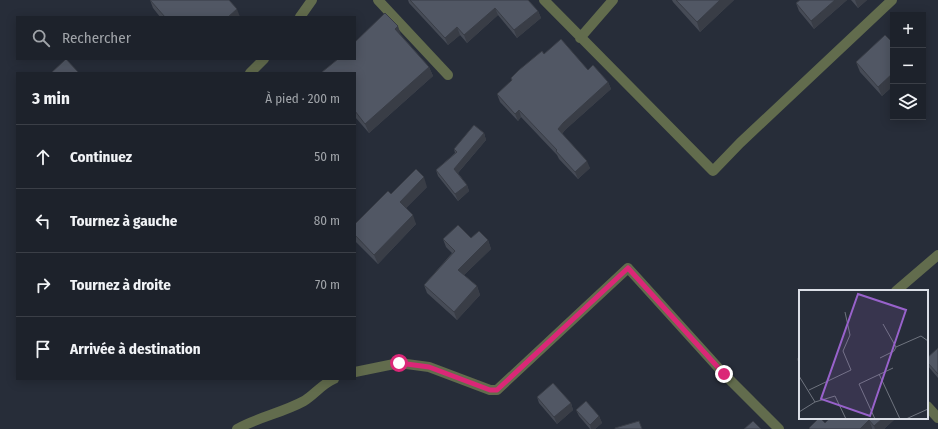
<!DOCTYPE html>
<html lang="fr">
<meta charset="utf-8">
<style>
body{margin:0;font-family:"Fira Sans Condensed",sans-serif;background:#2a2f37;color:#f1f3f6}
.controls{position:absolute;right:12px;top:12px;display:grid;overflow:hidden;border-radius:0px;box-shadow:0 2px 10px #0003}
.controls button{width:36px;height:36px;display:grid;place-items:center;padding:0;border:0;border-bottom:1px solid #3b3f47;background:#1d222b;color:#f1f3f6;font:20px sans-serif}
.stop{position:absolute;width:12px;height:12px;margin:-9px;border:3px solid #db2777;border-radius:50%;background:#fff}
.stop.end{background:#db2777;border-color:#fff;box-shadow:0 1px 4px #0008}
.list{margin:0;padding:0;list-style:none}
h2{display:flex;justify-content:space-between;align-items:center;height:52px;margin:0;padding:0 16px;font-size:17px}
h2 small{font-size:13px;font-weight:400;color:#a0a4a9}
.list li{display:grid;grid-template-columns:26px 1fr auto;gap:12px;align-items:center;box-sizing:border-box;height:64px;padding:0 16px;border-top:1px solid #3b3f47}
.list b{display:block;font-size:15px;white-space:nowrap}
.list em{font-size:13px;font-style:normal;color:#a0a4a9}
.icon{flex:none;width:22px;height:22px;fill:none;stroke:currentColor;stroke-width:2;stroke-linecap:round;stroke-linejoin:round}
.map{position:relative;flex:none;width:938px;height:429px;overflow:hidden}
.search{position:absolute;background:#1d222b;box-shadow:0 2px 10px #0003;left:16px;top:16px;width:340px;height:44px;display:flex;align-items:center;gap:10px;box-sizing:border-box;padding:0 14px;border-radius:0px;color:#a0a4a9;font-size:15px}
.panel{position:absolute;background:#1d222b;box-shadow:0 2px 10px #0003;left:16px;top:72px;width:340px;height:308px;border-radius:0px}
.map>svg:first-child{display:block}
</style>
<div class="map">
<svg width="938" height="429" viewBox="0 0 938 429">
<rect width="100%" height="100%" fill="#272d39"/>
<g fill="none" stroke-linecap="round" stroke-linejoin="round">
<path stroke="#626c4d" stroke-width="10" d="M378,0l70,75
M544,0l169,171 27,-28 152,-143
M300,17l12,-17
M580,38l33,-38
M250,73l14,-14
M896,291l42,-36
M355,372l44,-9 30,4 61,23h7l131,-122 96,106 55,55
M927,406l11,12
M237,429c21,-12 45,-16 67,-28 10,-6 18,-17 30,-22"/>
</g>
<path fill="#464b56" d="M150,0h79l11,17h-80l-7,-9z
M408,0h120l10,11 3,7 -24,20 -19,-23 -31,28 -7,-8 -12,10 -39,-42z
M672,0h62l-34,32 -27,-30z
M847,0l-33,29 -15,-18 -3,-8z
M851,0h16l-9,8z
M401,35l28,32 4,9 -64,57 -14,-16v-44z
M893,43v43l-11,10 -22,-24 -4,-10z
M544,54l44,16 20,12 3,7 -46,41 -3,4 28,34 -12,11 -19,-20 -2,-4 -36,-38 -3,4 -18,-19 -3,-8 15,-13 -1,-3z
M484,133l2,7 -28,33 9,12 2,6 -11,10 -20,-25 -2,-6 19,-17 -1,-4z
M427,187l-21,21 10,16 -38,40 -23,-23v-17l36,-30z
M471,238l17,2 3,9 -27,26 13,11 3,9 -23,25 -30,-27 -3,-8 28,-32 -6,-6 -3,-8z
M938,348v30l-11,-13v-7z
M800,356v10l-3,-7z
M537,397l34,6 2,7 -16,14 -18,-21z
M576,410l23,6 3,7 -7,6h-5l-11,-13z
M896,418l-12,11h-12v-1l-1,1h-62v-1l16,-5z"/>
<path fill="#393d46" d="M720,0h14l-34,32 -3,-10z
M835,0h12l-33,29 -3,-8z
M855,0h12l-9,8z
M495,8l3,7 -31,28 -3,-8z
M237,9l3,8h-12z
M538,11l3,7 -24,20 -3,-8z
M398,26l3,9 -3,3 -3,-9z
M457,27l3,8 -12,10 -3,-7z
M429,67l4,9 -64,57 -4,-9z
M893,73v13l-11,10 -4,-9z
M608,82l3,7 -46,41 -5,6 -2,-7 5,-6z
M519,110l2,7 -3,4 -3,-7z
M484,133l2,7 -30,35 -2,-6z
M587,161l3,7 -12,11 -3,-7z
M424,177l3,10 -24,24 -3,-9z
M467,185l2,6 -11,10 -3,-7z
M413,215l3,9 -38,40 -4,-9z
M488,240l3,9 -30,29 -3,-8z
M477,286l3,9 -23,25 -3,-8z
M571,403l2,7 -16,14 -3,-7z
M599,416l3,7 -7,6h-4l-1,-4z
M883,418h13l-12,11h-9l-1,-3z
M869,420l3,8 -1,1h-11z"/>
<path fill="#515764" stroke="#393d46" d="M150,0h79l8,9 -9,8h-63z
M410,0h118l10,11 -24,19 -19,-22 -31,27 -7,-8 -12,11z
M676,0h44l-23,22z
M800,0h35l-24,21 -15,-18z
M385,13l13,13 -3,3 34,38 -64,57 -10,-13v-38h-32l-1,-1 16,-13h17v-17z
M885,35l8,8v30l-15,14 -22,-25z
M561,39l27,31 5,-5 15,17 -45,41 -5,6 29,32 -12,11 -19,-21 1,-1 -38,-40 -4,4 -18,-20 15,-14 -1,-2 8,-8 23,-19 2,3z
M66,59l13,14h-28z
M474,125l10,8 -30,36 13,16 -12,9 -19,-24 21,-18 -3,-3z
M416,169l8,8 -24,25 13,13 -39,40 -19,-20v-11l33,-33 3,3z
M458,225l13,13 8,-7 9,9 -30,30 19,16 -23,26 -30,-27 31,-34 -12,-12z
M938,348v26l-11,-12v-4z
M800,356v5l-3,-2z
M553,383l18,20 -17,14 -17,-20z
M586,401l13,15 -9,9 -14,-15z
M819,418h1l5,5 5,-5h53l-9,8 -5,-6 -9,9h-50l-1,-1z
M639,421l3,8h-27v-1z
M753,421l8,8h-17z"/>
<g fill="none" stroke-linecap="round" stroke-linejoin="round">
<path stroke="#db2777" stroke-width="5" d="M399,363l30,4 61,23h7l131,-122 96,106"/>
</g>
<g transform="translate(799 290)">
<rect width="129" height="129" fill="#272d39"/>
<path fill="none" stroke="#6f747f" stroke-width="1" d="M84,34l13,23M81,68l14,-7 2,-4 25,-11 7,5M80,84l21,45M0,86l16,26M10,100l42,-20 -8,-19 7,-16 -5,-23M0,122l16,-10 20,-6 11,23M76,129l-16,-35 34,-16M107,129l22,-10"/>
<path fill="#9862cb" fill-opacity="0.15" stroke="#9862cb" stroke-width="2" d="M59,4l48,16 -36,106 -49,-17z"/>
<rect width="129" height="129" fill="none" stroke="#dbdfe7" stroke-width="2"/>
</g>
</svg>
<div class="controls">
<button>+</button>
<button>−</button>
<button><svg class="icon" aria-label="layers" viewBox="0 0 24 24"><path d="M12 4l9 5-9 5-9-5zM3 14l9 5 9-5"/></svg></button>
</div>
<div class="stop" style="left:399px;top:363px"></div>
<div class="stop end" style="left:724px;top:374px"></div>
<div class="search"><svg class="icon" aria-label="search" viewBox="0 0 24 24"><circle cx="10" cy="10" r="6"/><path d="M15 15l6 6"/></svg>Rechercher</div>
<section class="panel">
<h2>3 min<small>À pied · 200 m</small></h2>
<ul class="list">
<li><svg class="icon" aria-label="ahead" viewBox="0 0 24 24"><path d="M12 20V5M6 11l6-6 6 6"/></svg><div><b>Continuez</b></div><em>50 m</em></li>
<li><svg class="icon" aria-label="left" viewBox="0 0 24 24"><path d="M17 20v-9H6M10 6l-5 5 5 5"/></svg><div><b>Tournez à gauche</b></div><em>80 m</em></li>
<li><svg class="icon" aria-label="right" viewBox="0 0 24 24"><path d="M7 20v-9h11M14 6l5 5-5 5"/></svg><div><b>Tournez à droite</b></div><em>70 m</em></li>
<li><svg class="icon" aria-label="arrive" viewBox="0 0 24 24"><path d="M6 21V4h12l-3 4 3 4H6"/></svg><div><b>Arrivée à destination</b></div></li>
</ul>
</section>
</div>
